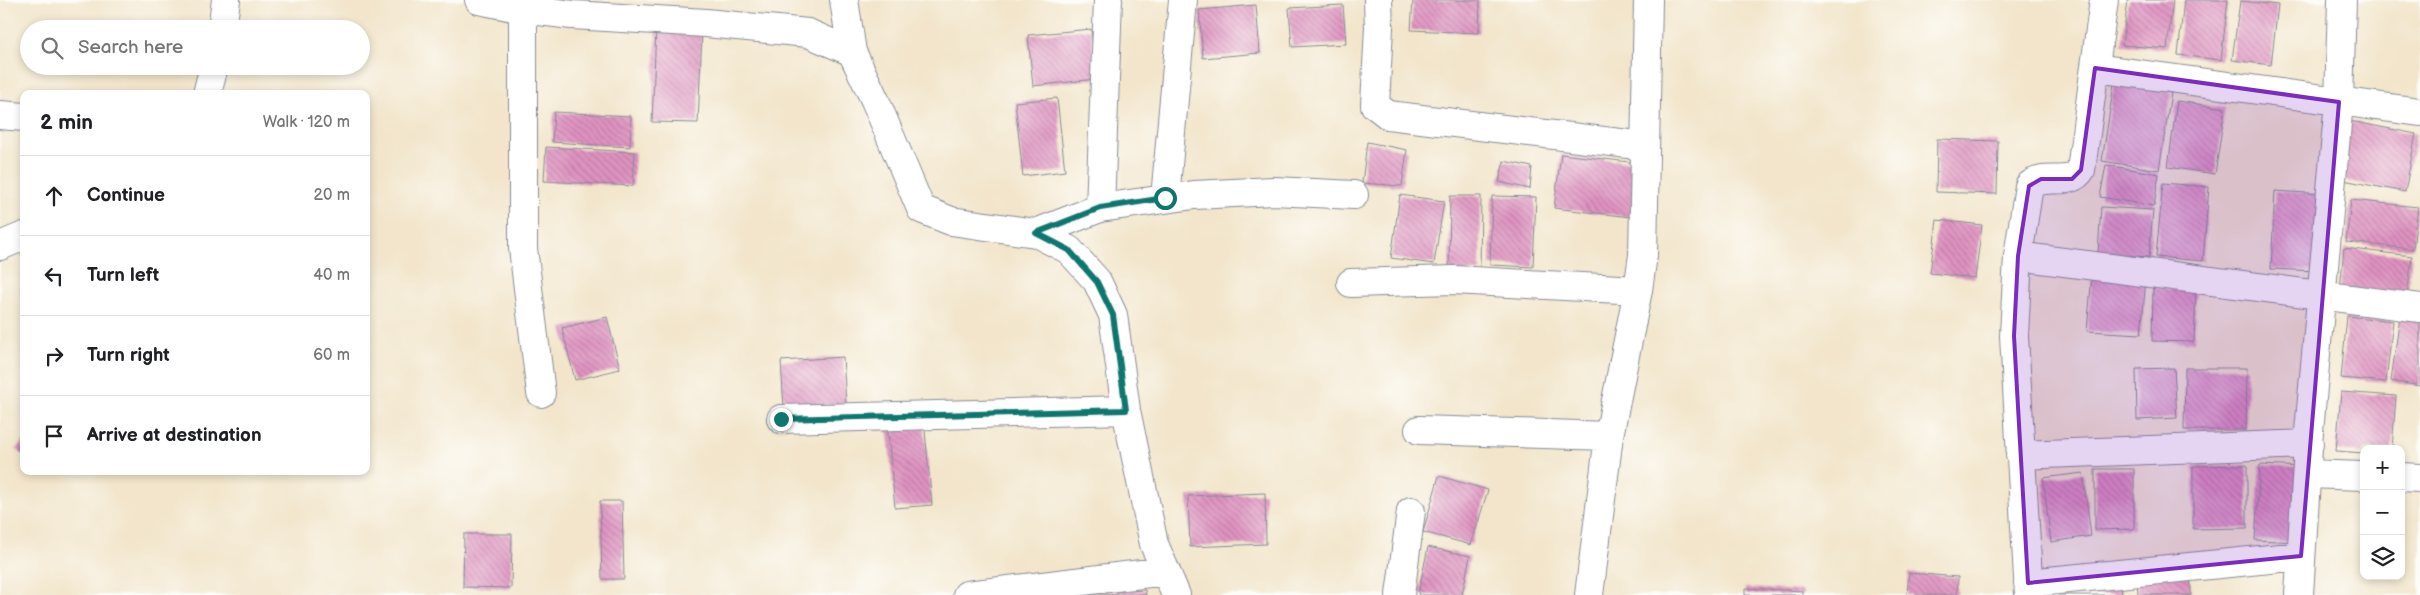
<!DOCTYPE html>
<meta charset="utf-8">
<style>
body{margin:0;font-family:"Balsamiq Sans",sans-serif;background:#f6f6f6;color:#202124}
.controls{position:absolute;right:15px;bottom:15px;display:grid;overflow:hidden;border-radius:10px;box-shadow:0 2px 8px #0003}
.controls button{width:45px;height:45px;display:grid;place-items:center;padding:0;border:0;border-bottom:1px solid #e0e0e0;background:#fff;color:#202124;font:25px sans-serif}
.stop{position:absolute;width:15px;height:15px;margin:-11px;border:4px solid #0f766e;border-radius:50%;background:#fff}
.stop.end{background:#0f766e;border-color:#fff;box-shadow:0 1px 5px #0008}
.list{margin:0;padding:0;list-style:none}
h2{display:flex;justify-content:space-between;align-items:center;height:65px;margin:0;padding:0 20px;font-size:21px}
h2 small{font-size:16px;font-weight:400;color:#757577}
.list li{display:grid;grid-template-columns:32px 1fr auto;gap:15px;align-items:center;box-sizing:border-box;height:80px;padding:0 20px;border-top:1px solid #e0e0e0}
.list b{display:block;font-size:19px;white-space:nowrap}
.list em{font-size:16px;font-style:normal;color:#757577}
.icon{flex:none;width:28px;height:28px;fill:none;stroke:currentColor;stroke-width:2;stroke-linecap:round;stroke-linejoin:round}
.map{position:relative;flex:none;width:2420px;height:595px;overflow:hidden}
.search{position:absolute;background:#fff;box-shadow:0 2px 8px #0003;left:20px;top:20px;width:350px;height:55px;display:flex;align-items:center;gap:12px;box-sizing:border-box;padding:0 18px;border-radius:28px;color:#757577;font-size:19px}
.panel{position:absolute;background:#fff;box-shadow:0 2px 8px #0003;left:20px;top:90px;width:350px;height:385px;border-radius:10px}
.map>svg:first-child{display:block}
</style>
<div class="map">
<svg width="2420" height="595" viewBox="0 0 2420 595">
<defs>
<pattern id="building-back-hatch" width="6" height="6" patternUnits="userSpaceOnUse" patternTransform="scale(1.25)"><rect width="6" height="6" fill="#e093c1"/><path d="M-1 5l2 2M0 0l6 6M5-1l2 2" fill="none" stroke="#b578a0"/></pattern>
</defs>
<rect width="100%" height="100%" fill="#fdfcf7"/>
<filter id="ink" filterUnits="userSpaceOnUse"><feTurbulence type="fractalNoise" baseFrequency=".02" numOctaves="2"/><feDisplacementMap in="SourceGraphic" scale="10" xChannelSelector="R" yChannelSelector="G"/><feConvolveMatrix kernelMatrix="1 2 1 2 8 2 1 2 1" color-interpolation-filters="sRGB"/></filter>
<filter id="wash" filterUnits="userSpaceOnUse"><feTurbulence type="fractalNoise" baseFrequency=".0096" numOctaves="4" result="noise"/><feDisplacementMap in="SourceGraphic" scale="20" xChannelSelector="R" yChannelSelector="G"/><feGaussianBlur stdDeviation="1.12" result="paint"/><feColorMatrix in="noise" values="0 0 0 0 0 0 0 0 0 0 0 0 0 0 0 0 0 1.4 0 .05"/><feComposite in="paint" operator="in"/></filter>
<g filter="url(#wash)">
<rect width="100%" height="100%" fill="#f2e5cb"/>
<g id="blocks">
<path fill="url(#building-back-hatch)" d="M1413,0h67l-1,33 -68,-3z
M2128,0h45l-6,49 -45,-4z
M2184,0h44l-7,60 -43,-5z
M2240,1l38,4 -7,60 -39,-5z
M1256,5l4,48 -57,5 -4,-48z
M1343,5l3,39 -54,3 -3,-39z
M656,29l46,2 -4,92 -46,-1z
M1091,29l5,50 -63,7 -5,-51z
M2114,84l57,9 -12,77 -57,-9z
M1057,98l8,73 -42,5 -8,-74z
M2177,101l48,7 -10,66 -47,-7z
M554,112l77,4 -1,31 -78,-5z
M2350,121l66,13 -11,58 -67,-13z
M1937,139l61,2 -1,53 -61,-2z
M1367,142l40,8 -5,36 -40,-3z
M546,147l89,5 -2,34 -89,-5z
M1561,154l77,9 -7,54 -77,-9z
M1504,161l28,6 -2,22 -31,-7z
M2106,165l53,9 -5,32 -54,-9z
M2163,183l46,4 -6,74 -47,-4z
M2275,191l47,3 -5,77 -46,-2z
M1400,195l44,6 -10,63 -43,-6z
M1450,196h31l-1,76h-31z
M1492,196l44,1 -3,70 -43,-2z
M2351,200l67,7 -5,42 -67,-7z
M2101,207l52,3 -4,47 -51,-4z
M1937,220l45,5 -7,53 -45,-5z
M2344,248l68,8 -5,42 -67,-8z
M2092,275l54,4 -5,55 -54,-3z
M2153,288l43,2 -2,52 -42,-1z
M2347,316l46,5 -7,61 -45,-4z
M2400,316l20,3v67l-29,-5z
M607,317l13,52 -45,11 -13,-52z
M843,357l3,47 -62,4 -3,-47z
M2174,368l3,50 -40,2 -1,-51z
M2185,368h62l-1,62h-62z
M2341,392l55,4 -4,53h-28v4l-28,-2z
M924,420l8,85 -37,3 -8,-85z
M24,440v16l-8,-7z
M2247,465v63l-54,1v-63z
M2260,465l43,2 -5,75 -43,-2z
M2095,469h39v60l-39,1z
M2083,473l8,63 -40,6 -8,-64z
M1439,476l49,14 -17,55 -48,-13z
M1265,493l1,51 -76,3 -2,-51z
M600,501h22l2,78h-22z
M464,534h48l-1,54 -48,-1z
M1428,547l42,9 -8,39h-44z
M2190,572l1,23h-53l-1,-20z
M1909,573l49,4 -1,18h-50z
M2120,578l2,17h-64l-1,-10z
M1745,588l58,3v4h-58z
M1145,590l1,5h-56v-1z"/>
</g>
</g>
<g filter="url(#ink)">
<use href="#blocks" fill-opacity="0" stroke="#868a94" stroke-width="1"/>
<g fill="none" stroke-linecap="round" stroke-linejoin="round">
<defs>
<path id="minor" d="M479,0l44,9 49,6 134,8 102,10 44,19 23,48 46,109 30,12 85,12 33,17 28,31 16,34 13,95 28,134 22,51
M844,0l8,52
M1378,0l1,27 -4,78 13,10 257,31
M523,9v239l18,145
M222,29l4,-29
M2095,68l325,44
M207,94l7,-28
M0,115l24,2
M1165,198l18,-198
M1100,208l8,-208
M1036,233l64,-25 94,-13 80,-4 80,4
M0,246l24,-10
M2018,256l11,-70c15,-14 41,2 52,-16l23,-170
M1351,283l103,-3 184,10
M781,419l345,-9
M1419,430l190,6
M2020,455l289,-11
M2307,474l57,2
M2401,477l19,1
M2028,583l273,-27
M967,595l199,-24
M1400,595l11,-84
M1589,595l20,-159 29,-146 5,-35 5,-255
M2029,595l-15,-259 4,-80 402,52
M2299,595l10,-164 30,-329 3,-102"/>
</defs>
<use href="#minor" stroke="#868a94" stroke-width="30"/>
<use href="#minor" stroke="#fff" stroke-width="28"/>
</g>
</g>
<g fill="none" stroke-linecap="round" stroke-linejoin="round" filter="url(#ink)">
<path stroke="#0f766e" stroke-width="6" d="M781,419l345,-9 -13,-95 -16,-33 -28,-32 -33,-17 64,-25 65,-10"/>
</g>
<path fill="#7b2cbf" fill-opacity="0.2" stroke="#7b2cbf" stroke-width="4" stroke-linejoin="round" d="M2095,68l244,34 -38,454 -273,27 -14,-247 4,-80 11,-70 12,-7h31l9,-9z"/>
</svg>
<div class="controls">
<button>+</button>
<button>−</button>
<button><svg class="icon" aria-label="layers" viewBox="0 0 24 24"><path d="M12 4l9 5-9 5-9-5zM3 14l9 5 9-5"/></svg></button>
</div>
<div class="stop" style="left:1165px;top:198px"></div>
<div class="stop end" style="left:781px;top:419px"></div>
<div class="search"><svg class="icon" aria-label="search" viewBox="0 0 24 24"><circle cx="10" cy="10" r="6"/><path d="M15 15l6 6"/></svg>Search here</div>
<section class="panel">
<h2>2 min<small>Walk · 120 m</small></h2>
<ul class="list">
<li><svg class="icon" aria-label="ahead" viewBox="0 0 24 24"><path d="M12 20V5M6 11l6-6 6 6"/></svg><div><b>Continue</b></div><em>20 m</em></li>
<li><svg class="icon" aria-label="left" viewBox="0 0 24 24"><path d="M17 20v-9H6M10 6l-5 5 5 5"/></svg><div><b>Turn left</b></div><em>40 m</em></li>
<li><svg class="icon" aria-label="right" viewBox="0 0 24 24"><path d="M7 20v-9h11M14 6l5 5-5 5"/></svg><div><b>Turn right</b></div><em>60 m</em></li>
<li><svg class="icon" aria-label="arrive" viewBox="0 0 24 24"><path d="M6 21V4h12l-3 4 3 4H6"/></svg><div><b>Arrive at destination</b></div></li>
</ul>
</section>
</div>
